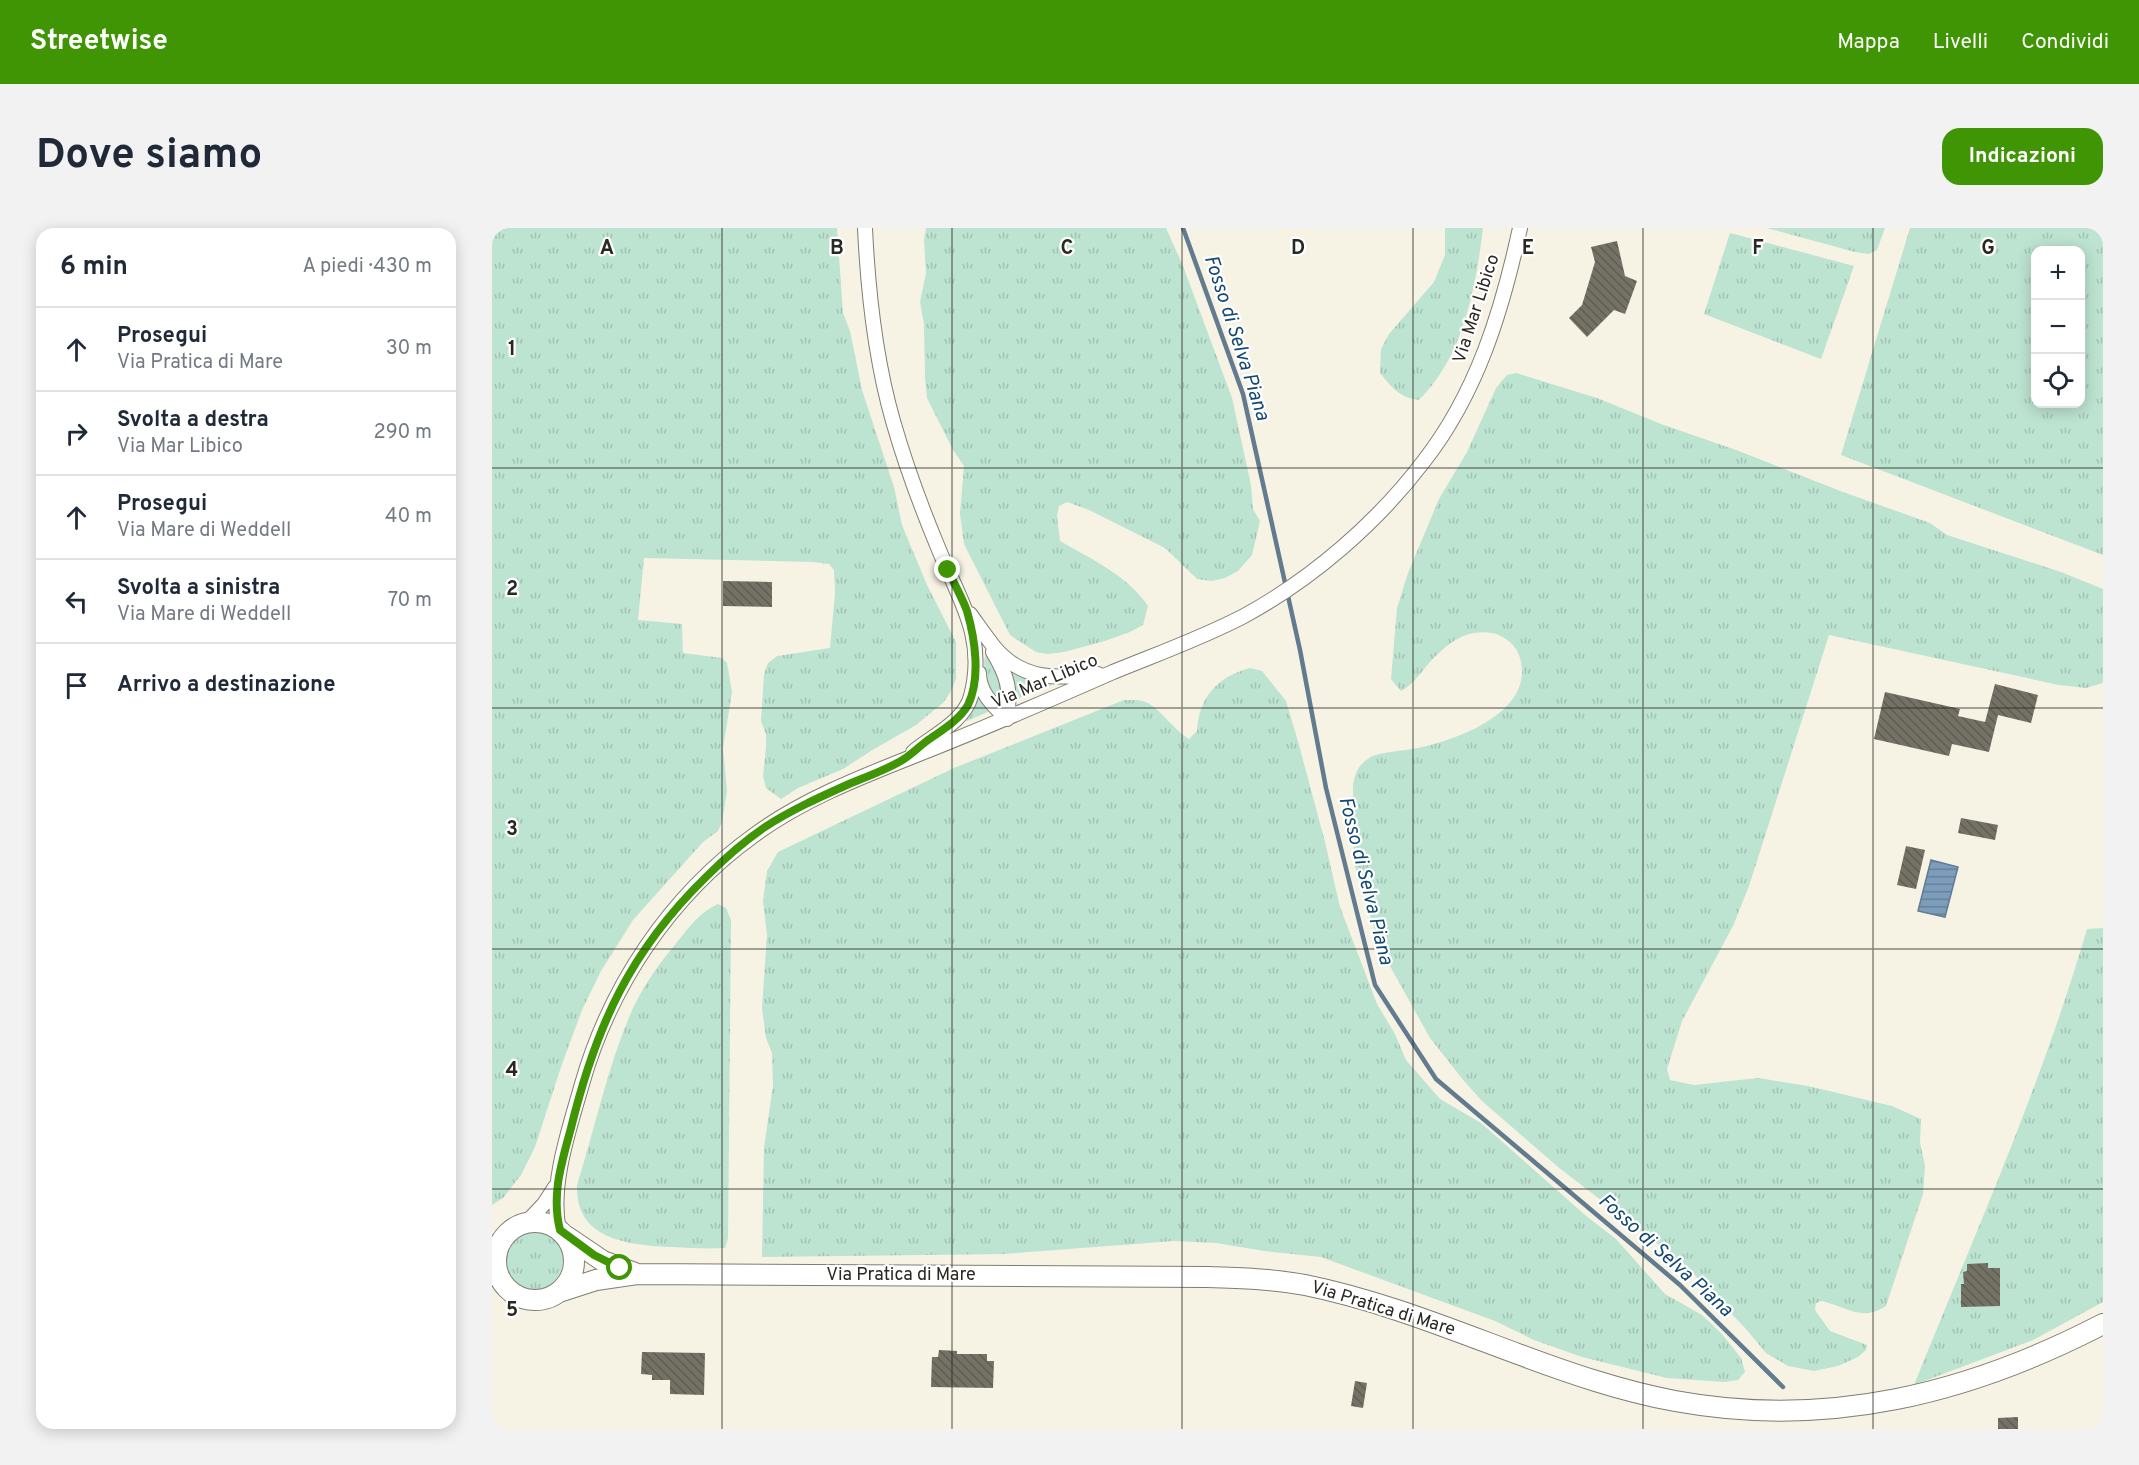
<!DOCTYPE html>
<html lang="it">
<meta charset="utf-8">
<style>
body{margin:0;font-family:Overpass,sans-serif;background:#f2f2f3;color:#1f2937}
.controls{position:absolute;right:18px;top:18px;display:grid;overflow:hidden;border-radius:12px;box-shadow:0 3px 15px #0003}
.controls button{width:54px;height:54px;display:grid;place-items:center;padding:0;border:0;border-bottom:2px solid #e0e1e3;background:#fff;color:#1f2937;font:30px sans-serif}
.stop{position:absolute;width:18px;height:18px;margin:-14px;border:4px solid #409505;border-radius:50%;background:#fff}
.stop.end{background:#409505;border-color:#fff;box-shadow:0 2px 6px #0008}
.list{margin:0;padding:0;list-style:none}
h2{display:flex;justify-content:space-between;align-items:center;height:78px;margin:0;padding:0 24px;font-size:26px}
h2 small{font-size:20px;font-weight:400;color:#747a83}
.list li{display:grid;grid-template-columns:39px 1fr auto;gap:18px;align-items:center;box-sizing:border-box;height:84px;padding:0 24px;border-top:2px solid #e0e1e3}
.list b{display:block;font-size:22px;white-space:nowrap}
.list p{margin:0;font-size:20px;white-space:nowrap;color:#747a83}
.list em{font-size:20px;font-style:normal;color:#747a83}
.icon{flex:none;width:33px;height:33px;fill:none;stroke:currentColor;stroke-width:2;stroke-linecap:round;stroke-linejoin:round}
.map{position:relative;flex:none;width:1611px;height:1201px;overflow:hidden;border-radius:18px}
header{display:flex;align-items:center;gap:36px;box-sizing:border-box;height:84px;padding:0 30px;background:#409505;color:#fff}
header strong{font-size:28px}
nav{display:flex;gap:33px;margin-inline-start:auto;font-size:21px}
.intro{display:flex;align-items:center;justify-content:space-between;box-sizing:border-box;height:144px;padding:0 36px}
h1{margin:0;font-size:42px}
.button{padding:15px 27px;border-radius:18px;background:#409505;color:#fff;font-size:21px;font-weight:700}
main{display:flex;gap:36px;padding:0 36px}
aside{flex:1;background:#fff;border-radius:18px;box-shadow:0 3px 15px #0003}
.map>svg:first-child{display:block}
</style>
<header>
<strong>Streetwise</strong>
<nav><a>Mappa</a><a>Livelli</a><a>Condividi</a></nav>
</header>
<div class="intro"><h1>Dove siamo</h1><a class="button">Indicazioni</a></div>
<main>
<aside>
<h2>6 min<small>A piedi · 430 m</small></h2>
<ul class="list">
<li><svg class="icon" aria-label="ahead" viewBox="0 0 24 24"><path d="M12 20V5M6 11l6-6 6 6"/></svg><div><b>Prosegui</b><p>Via Pratica di Mare</p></div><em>30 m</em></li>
<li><svg class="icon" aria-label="right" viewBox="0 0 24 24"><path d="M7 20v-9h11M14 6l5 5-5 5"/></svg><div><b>Svolta a destra</b><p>Via Mar Libico</p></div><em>290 m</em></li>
<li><svg class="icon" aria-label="ahead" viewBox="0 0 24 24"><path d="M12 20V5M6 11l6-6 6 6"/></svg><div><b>Prosegui</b><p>Via Mare di Weddell</p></div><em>40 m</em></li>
<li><svg class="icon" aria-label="left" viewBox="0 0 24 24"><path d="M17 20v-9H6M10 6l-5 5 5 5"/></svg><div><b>Svolta a sinistra</b><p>Via Mare di Weddell</p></div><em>70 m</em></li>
<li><svg class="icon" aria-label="arrive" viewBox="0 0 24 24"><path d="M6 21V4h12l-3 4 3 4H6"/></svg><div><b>Arrivo a destinazione</b></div></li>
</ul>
</aside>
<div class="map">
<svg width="1611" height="1201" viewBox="0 0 1611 1201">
<defs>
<pattern id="grass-tufts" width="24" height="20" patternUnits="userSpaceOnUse" patternTransform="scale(1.5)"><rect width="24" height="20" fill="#bde3d1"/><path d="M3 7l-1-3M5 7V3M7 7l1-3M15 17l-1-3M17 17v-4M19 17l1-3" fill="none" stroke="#a2c3b3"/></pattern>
<pattern id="water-rules" width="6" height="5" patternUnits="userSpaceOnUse" patternTransform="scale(1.5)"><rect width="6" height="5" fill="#7c9ebc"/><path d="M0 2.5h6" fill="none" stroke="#668198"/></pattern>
<pattern id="building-back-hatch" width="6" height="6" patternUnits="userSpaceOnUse" patternTransform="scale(1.5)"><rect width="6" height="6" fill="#747165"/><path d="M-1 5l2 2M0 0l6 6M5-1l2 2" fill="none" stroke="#5f5d53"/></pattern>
</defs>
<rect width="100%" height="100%" fill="#f6f3e5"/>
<path fill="url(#grass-tufts)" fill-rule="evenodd" d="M0,0h345l6,85 7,18 12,59 32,97 8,38 25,60 29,57v37l-5,12 -7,11 -28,23 -42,24 -31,20 -45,19 -17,11 -15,-11 -3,-12 3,-29v-13l-5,-13 3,-47 4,-11 9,-7 53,-8 5,-55 -1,-23 -5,-6 -16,-2 -169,-4 -6,62 44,4 1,29 39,5 5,5 5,29 -9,56 4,43 -5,31 -4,9 -15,11 -70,78 -32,51 -19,39 -21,57 -26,80 -14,28 -18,23 -11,7z
M434,0h240l17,38 49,132 19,87 2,24 7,12 -8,34 -14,16 -13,7 -13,3 -15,-2 -32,-31 -76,-38 -22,-8 -8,4 -2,10 3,25c31,18 67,34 88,65l-5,19 -13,7 -25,9 -41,11 -16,2 -12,-2 -26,-17 -46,-91 -4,-30 4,-48 -11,-16 -26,-52 -2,-21 -1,-53 -4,-22 6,-29 -2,-33z
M953,0h38c-7,59 -20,129 -64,172 -19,-2 -28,-13 -39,-27l1,-24 8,-15 45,-52 11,-27z
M1275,0h118l-8,22 -8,4 -14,-2z
M1418,0h189l4,4v323l-262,-100zM1544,22h44v154h-44z
M1238,5l124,33 -33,93 -117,-45z
M1024,145l81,25 64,26 75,26 107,42 87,31 17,12 114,37 42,17v94l-17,5 -27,-3 -230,-50 -80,251 -16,40 -51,95 -15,48 3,11 24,5 64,-7 50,8 84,20 29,13 -1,24 5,23 -2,28 -37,112c-24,16 -40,1 -64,-5l-6,2 -1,7 15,21 37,14 -1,5 -8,7 -20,9 -24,5 -26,-5 -22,-13 -20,-24 -61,-64 -127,-98 -76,-66 -18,-20 -34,-43 -45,-81 -14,-38 -6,-27 -11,-28 -1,-79c2,-11 5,-20 16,-27 11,-7 39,-7 53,-11 40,-9 116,-38 97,-92 -3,-10 -16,-20 -27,-22 -27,-4 -44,10 -62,29 -10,11 -16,22 -29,29l-10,-12 6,-71 11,-35 31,-74 28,-47 29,-64 11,-13z
M495,423l14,30 2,23 -2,1c-12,-12 -22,-38 -14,-54z
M519,440l40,15v2l-36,15 -7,-30z
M758,440l12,3 24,30 13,44 26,97 15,65 37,97 18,30 11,26 34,39 41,24 104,92 31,24 49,55 37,21 20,19 19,24 4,14 -7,8 -13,2 -58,-4 -85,-21 -48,-17 -39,-19 -174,-64 -57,-6 -48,-8 -42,-2 -170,13 -242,3 2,-110 9,-61 -1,-33 -6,-15 -4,-30 5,-73 -4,-34 4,-30 11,-19 176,-84 170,-68c8,0 17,-1 24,3 14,8 26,27 41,36l8,-8c2,-34 20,-54 53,-63z
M488,468l10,15 -23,10 -2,-3z
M226,676l8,4 5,12 -3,318 -3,10c-18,1 -35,0 -52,-1 -42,-2 -98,-6 -96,-62 19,-60 31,-122 57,-179 11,-23 28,-46 44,-65 12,-15 22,-29 40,-37z
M1611,700v374l-70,38 -119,45c60,-149 128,-301 173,-456z
M11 1032a30 30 0 1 1 60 0a30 30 0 1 1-60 0Z"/>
<path fill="url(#water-rules)" stroke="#637b8e" stroke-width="1.5" d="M1439,632l27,7 -13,50 -27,-6z"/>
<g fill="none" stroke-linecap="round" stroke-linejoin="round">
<path stroke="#637b8e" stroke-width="4.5" d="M691,0l60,166 57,256 26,138 49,197 61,94 244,206 103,102"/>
</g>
<path fill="url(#building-back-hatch)" d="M1125,13l8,35 12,5 -12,33 -11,-4 -27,27 -18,-19 13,-13 13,-43 -4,-15z
M231,353l49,1v25l-49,-1z
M1503,456l43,11 -7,28 -33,-8 -9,37 -37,-8 -3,12 -75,-17 11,-47 75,17 -2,7 27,6z
M1469,590l37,7 -3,15 -37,-7z
M1414,618l19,4 -9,39 -19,-4z
M1496,1035v5h12v38l-39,1v-23h3l-1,-12 4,-1v-7z
M447,1122l18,1v3h30v7h7l-1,27 -62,-1 1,-30h6z
M150,1124l63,1 -1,42 -34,-1v-14h-18v-5l-11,-1z
M863,1153l12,2 -4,25 -12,-2z
M1526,1189v12h-20v-11z"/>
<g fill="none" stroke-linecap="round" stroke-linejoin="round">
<defs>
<path id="street" d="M373,0c3,65 10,130 28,193 12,42 27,83 44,124 21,53 50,91 34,151 -7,26 -39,40 -58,56
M478,386c8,11 16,23 25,34 29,34 63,30 103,26
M501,424c15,25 18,37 14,67
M487,445c0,20 15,33 28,46
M35,994l17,-18 11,-17
M67,1002c-10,-44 11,-103 23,-146 28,-98 88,-188 171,-248 52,-39 121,-64 181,-88 60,-24 120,-50 179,-76 44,-18 89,-34 131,-56 68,-37 133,-93 180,-155 53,-68 78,-150 96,-233"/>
<path id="secondary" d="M4 1033a39 39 0 1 1 78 0a39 39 0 1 1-78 0Z
M74,1008l37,25 32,12
M70,1063l34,-11 41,-6 570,3c33,1 66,2 98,8 74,15 143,43 213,69 51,19 103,37 157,47 152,28 293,-7 428,-77"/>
</defs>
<use href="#street" stroke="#807d70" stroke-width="16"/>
<use href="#secondary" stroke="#807d70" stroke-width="22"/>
<use href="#street" stroke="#fff" stroke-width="14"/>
<use href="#secondary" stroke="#fff" stroke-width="20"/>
</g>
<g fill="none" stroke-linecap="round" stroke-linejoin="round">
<path stroke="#409505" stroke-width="8" d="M128,1040l-26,-13 -34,-25c-9,-36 2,-68 11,-102 25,-102 59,-177 135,-251 18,-18 37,-35 59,-50 26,-17 55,-30 84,-43 17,-7 34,-13 50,-22 12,-6 21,-17 32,-24 13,-9 29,-19 37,-33 13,-27 7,-66 -1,-94 -5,-14 -13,-27 -19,-41"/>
</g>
<path fill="none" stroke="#292822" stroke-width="1.5" stroke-opacity="0.55" d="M230,0v1201M460,0v1201M690,0v1201M921,0v1201M1151,0v1201M1381,0v1201M0,240h1611M0,480h1611M0,721h1611M0,961h1611"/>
<g text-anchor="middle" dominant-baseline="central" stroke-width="4.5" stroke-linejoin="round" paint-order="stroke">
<g font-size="18" fill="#292822" stroke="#fff">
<text transform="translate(985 81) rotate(-72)">Via Mar Libico</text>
<text transform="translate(553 454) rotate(-23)">Via Mar Libico</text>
<text x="409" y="1047">Via Pratica di Mare</text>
<text transform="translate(891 1081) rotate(17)">Via Pratica di Mare</text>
</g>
<g font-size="20" font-style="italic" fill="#124871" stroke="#fff">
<text transform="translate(744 110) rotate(72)">Fosso di Selva Piana</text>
<text transform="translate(873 653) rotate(76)">Fosso di Selva Piana</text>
<text transform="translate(1173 1028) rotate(42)">Fosso di Selva Piana</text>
</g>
</g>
<g font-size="20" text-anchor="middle" font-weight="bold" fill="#292822" stroke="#fff" stroke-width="4.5" stroke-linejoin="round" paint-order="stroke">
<text x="115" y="26">A</text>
<text x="345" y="26">B</text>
<text x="575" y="26">C</text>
<text x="806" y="26">D</text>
<text x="1036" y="26">E</text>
<text x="1266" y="26">F</text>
<text x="1496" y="26">G</text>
<text x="20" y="127">1</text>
<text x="20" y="367">2</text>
<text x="20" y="607">3</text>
<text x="20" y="848">4</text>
<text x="20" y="1088">5</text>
</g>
</svg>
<div class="controls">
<button>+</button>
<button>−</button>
<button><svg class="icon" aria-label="locate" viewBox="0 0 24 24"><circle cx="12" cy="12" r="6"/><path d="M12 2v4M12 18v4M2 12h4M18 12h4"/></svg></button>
</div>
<div class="stop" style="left:128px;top:1040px"></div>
<div class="stop end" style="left:456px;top:342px"></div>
</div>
</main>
